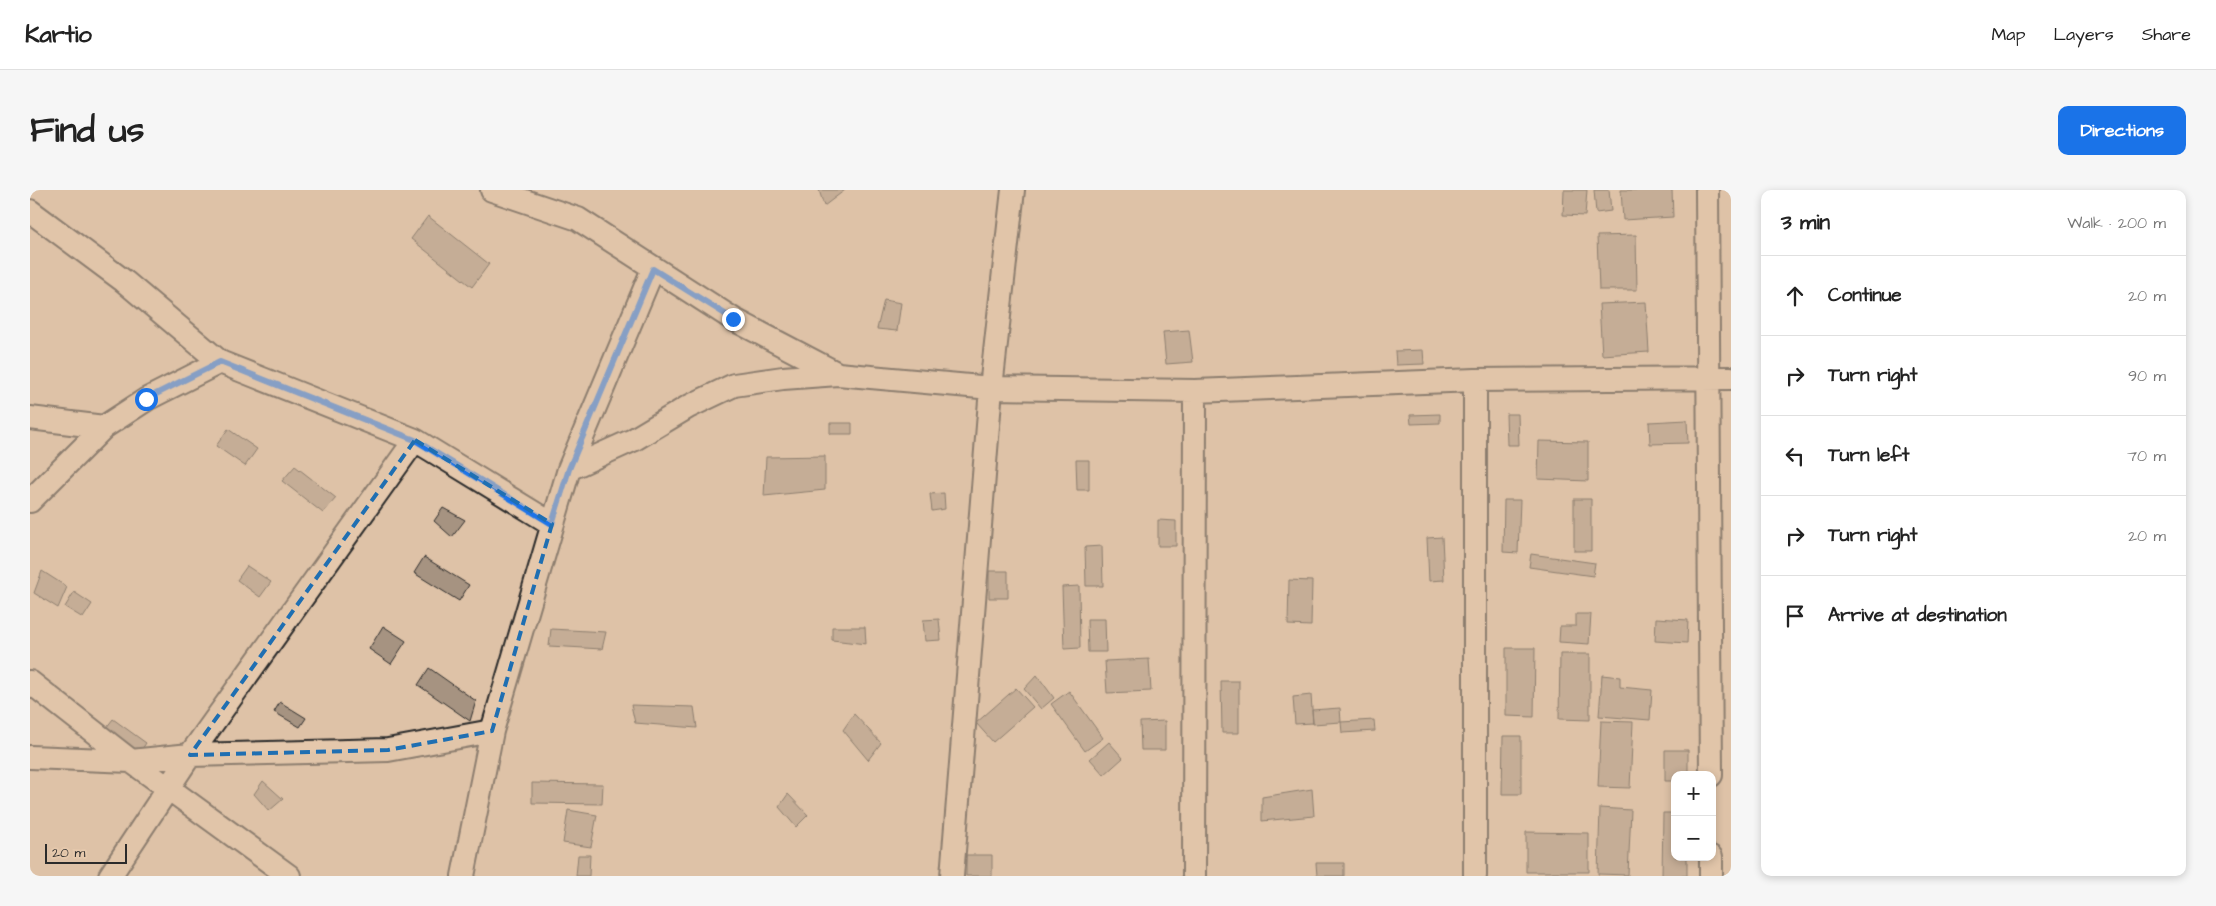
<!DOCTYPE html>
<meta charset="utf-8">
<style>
body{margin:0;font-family:"Architects Daughter",sans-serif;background:#f6f6f6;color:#222}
.controls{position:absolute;right:15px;bottom:15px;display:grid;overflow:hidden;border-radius:10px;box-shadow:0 2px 8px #0003}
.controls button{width:45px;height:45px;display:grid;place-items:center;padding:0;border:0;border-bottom:1px solid #e0e0e0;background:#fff;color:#222;font:25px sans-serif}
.scale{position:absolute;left:15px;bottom:12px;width:82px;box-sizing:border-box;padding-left:5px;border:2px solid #2b2b2b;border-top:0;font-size:14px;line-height:18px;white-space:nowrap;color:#2b2b2b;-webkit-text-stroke:4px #e5c8ac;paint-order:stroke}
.stop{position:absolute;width:15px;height:15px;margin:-11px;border:4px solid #1a73e8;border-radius:50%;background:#fff}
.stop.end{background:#1a73e8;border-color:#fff;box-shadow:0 1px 5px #0008}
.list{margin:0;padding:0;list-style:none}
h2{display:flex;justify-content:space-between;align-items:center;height:65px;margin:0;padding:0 20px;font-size:21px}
h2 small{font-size:16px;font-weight:400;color:#767676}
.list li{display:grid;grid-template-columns:32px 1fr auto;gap:15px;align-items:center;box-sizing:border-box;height:80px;padding:0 20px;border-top:1px solid #e0e0e0}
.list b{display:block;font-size:19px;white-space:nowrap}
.list em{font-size:16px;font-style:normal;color:#767676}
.icon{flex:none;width:28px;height:28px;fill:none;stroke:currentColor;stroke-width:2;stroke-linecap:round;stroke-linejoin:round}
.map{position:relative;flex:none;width:1701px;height:686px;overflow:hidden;border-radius:10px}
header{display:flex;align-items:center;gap:30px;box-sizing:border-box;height:70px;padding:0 25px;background:#fff;border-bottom:1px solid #e0e0e0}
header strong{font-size:24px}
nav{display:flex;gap:28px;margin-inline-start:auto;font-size:18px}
.intro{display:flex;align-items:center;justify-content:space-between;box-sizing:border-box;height:120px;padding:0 30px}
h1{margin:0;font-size:35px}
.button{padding:12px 22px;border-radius:10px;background:#1a73e8;color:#fff;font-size:18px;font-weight:700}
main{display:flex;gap:30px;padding:0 30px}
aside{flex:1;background:#fff;border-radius:10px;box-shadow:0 2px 8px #0003}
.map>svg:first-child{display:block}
</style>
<header>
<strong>Kartio</strong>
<nav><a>Map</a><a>Layers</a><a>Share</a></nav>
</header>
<div class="intro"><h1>Find us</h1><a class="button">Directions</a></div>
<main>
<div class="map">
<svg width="1701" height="686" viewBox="0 0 1701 686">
<rect width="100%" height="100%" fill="#dec2a7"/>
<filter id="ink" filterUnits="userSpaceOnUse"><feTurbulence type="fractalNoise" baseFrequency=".02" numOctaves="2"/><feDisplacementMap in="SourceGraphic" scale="10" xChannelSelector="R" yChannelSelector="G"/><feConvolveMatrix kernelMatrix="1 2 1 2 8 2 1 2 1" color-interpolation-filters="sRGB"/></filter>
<g filter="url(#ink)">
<path fill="#a69381" stroke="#2b2b2b" d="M789,0h26l-21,16z
M1534,0h23l-2,26 -22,-1z
M1564,0h15l2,21 -15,2z
M1591,0h51l1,27 -50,3z
M398,26l61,48 -17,23 -61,-48z
M1606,45l1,55h-38l-2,-54z
M854,110l17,3 -4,28 -20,-2z
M1616,112l3,50 -47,3 -3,-51z
M1159,140l4,32 -27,2 -3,-32z
M1393,160l1,14 -28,1 -1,-14z
M1410,224v9l-29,1 -1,-9z
M1476,224h12l1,31h-12z
M1657,230l1,23 -38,1 -1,-22z
M800,233h22v11h-22z
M198,239l29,20 -12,17 -29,-20z
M1509,251l49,1v39l-50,-2z
M795,266v34l-61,6 2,-39z
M1046,270h13v30h-12z
M265,276l41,32 -13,15 -41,-32z
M914,303l1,16 -13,2 -2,-17z
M1544,309h17v52h-17z
M1474,310h16l-2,53 -15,-1z
M413,318l22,12 -13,17 -18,-16z
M1128,330l18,1v25h-18z
M1412,347l2,43 -15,1 -2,-43z
M1072,356l1,40h-17l-1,-39z
M1501,364l64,9 -2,13 -64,-9z
M394,367l45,28 -10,16 -45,-28z
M217,376l24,16 -11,15 -23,-17z
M12,381l25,16 -9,21 -24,-15z
M959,381h19v27h-19z
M1259,390l23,1 -1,45 -23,-1z
M1049,396l1,62 -16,1 -2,-62z
M44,402l18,12 -9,14 -18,-11z
M1546,424h15l-2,30 -30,-2 1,-16h16z
M1626,428l32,2 -1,23 -32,-2z
M909,429l2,21 -16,1 -2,-21z
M1057,429h18l1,33h-18z
M353,436l23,15 -15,23 -22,-15z
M802,437h33l1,17 -34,-4z
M521,439l55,3 -4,17 -53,-3z
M1476,458h29l-1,69 -28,-1z
M1530,464h30v66l-31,-1z
M1119,469l2,32 -44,2 -2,-32z
M399,478l47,33 -6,20 -52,-36z
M1007,485l17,23 -13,11 -17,-20z
M1572,485l18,2v10l32,3 -2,30 -51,-4z
M1191,491h18v52h-17z
M986,498l17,19 -40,35 -17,-19z
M1039,501l34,47 -18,13 -34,-47z
M1281,505l2,28 -18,1 -2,-27z
M250,512l26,16 -6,9 -26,-15z
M601,515l63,2 3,21 -62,-5z
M1310,518l1,14 -28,2 -1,-14z
M824,524l27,29 -13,17 -25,-30z
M83,529l33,24 -6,9 -34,-24z
M1344,530l1,11 -33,2 -1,-11z
M1135,531v29h-24l-1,-28z
M1571,531l32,1 -3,66 -32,-1z
M1473,546h18v58h-19z
M1079,552l14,16 -19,17 -14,-16z
M1635,560h23v25h-13v6h-10z
M233,591l20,18 -14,12 -15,-17z
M502,593l71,1 -1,20 -70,-1z
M1282,599l2,27 -52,5v-24z
M758,604l20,21 -12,12 -17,-20z
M1570,618l31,2 -3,65 -30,-1z
M538,620l29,5 -6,32 -28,-4z
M1633,623h12v44h12v19h-25z
M1496,642l63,1v39h-63z
M548,665h12l-1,21h-13z
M936,665h26v21h-26z
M1286,673h28v13h-27z"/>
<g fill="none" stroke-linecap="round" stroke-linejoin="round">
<defs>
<path id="street" d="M462,0l86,29 155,100 105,55 153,14 204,3 280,-11 256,-2
M1677,0l4,585
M0,21l94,70 96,81 195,78 137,84
M1445,190v496
M0,228l74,9
M539,279l64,-29 55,-33 46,-22 49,-7 55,-4
M0,311l74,-74 43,-28 73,-37
M0,492l101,79 158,115
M0,567l101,4 59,-6 198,-5 104,-19
M1681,667v19
M80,686l80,-121 225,-315
M433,686l29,-145 77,-262 84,-200
M922,686l39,-488 22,-198
M1164,686l1,-485"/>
</defs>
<use href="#street" stroke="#2b2b2b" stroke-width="26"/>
<use href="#street" stroke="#e5c8ac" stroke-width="22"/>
</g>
</g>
<g fill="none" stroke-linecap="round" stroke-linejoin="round" filter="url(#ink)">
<path stroke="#1a73e8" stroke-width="6" d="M116,209l74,-37 195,78 137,84 17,-55 84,-200 80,50"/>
</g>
<path d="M0 0H1701V686H0ZM385,250l137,84 -60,207 -104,19 -198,5z" fill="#dec2a7" fill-opacity=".55" fill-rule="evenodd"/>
<path fill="none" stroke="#1f6fb2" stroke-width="4" stroke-dasharray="10 6" stroke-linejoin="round" d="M385,250l137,84 -60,207 -104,19 -198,5z"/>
</svg>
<div class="controls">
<button>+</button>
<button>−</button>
</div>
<div class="scale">20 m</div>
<div class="stop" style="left:116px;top:209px"></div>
<div class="stop end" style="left:703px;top:129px"></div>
</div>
<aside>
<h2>3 min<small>Walk · 200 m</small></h2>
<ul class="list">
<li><svg class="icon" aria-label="ahead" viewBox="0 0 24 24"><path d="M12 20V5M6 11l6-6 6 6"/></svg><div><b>Continue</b></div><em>20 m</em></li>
<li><svg class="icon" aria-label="right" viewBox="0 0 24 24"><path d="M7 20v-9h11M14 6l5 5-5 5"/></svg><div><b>Turn right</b></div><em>90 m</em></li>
<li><svg class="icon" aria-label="left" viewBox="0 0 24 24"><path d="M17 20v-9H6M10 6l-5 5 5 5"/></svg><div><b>Turn left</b></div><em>70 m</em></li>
<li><svg class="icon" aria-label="right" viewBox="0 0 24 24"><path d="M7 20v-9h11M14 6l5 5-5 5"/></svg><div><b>Turn right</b></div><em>20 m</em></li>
<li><svg class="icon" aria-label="arrive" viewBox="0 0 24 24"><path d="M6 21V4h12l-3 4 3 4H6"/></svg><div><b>Arrive at destination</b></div></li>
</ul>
</aside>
</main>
